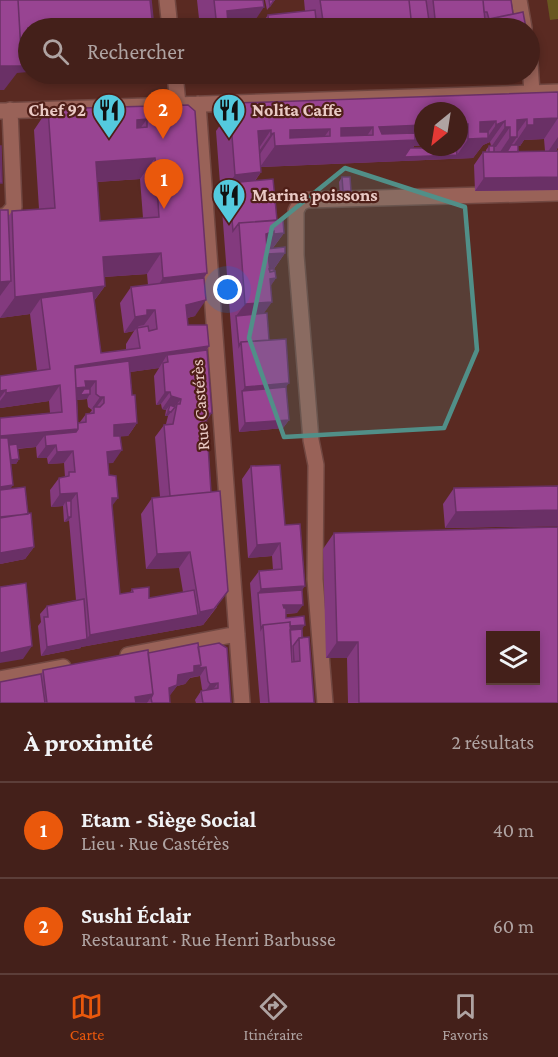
<!DOCTYPE html>
<html lang="fr">
<meta charset="utf-8">
<style>
body{margin:0;font-family:"Crimson Pro",serif;background:#4b2823;color:#f1f3f6}
.controls{position:absolute;right:18px;bottom:18px;display:grid;overflow:hidden;border-radius:0px;box-shadow:0 3px 9px #0003}
.controls button{width:54px;height:54px;display:grid;place-items:center;padding:0;border:0;border-bottom:2px solid #5c3e39;background:#44201a;color:#f1f3f6;font:30px sans-serif}
.compass{position:absolute;left:414px;top:102px;width:54px;height:54px;border-radius:50%;background:#44201a;box-shadow:0 3px 9px #0003;rotate:210deg}
.you{position:absolute;left:228px;top:290px;width:21px;height:21px;margin:-15px;border:4px solid #fff;border-radius:50%;background:#1a73e8;box-shadow:0 0 0 9px #1a73e833}
.badge{display:grid;place-items:center;width:39px;height:39px;border-radius:50%;background:#ea580c;color:#fff;font-size:20px;font-weight:700}
.pin{position:absolute;translate:-50% -50px;filter:drop-shadow(0 2px 3px #0008)}
.pin::after{content:'';position:absolute;top:32px;width:21px;height:18px;background:inherit;clip-path:polygon(0 0,100% 0,50% 100%)}
.list{margin:0;padding:0;list-style:none}
h2{display:flex;justify-content:space-between;align-items:center;height:78px;margin:0;padding:0 24px;font-size:26px}
h2 small{font-size:20px;font-weight:400;color:#afa3a2}
.list li{display:grid;grid-template-columns:39px 1fr auto;gap:18px;align-items:center;box-sizing:border-box;height:96px;padding:0 24px;border-top:2px solid #5c3e39}
.list b{display:block;font-size:22px;white-space:nowrap}
.list p{margin:0;font-size:20px;white-space:nowrap;color:#afa3a2}
.list em{font-size:20px;font-style:normal;color:#afa3a2}
.icon{flex:none;width:33px;height:33px;fill:none;stroke:currentColor;stroke-width:2;stroke-linecap:round;stroke-linejoin:round}
.map{position:relative;flex:none;width:558px;height:703px;overflow:hidden}
.search{position:absolute;background:#44201a;box-shadow:0 3px 9px #0003;left:18px;right:18px;top:18px;height:66px;display:flex;align-items:center;gap:15px;box-sizing:border-box;padding:0 21px;border-radius:33px;color:#afa3a2;font-size:22px}
.sheet{height:270px;background:#44201a}
nav{display:flex;justify-content:space-around;align-items:center;box-sizing:border-box;height:84px;border-top:2px solid #5c3e39;background:#44201a;font-size:16px;color:#afa3a2}
nav a{display:grid;justify-items:center;gap:3px}
nav .on{color:#ea580c}
.map>svg:first-child{display:block}
</style>
<div class="map">
<svg width="558" height="703" viewBox="0 0 558 703">
<rect width="100%" height="100%" fill="#5a2a22"/>
<path fill="#695720" d="M547,0h11v19l-8,1z"/>
<g fill="none" stroke-linecap="round" stroke-linejoin="round">
<defs>
<path id="minor" d="M167,0l3,28
M519,0l5,28
M530,63l2,30
M175,74l3,30
M198,104l44,599
M0,111l558,-19
M0,217l7,-2 7,-8 -4,-97
M128,655l109,-21
M0,679l63,-12
M325,703l-10,-124 1,-114 -5,-25 -15,-185v-44l4,-8 7,-3 251,-7"/>
</defs>
<use href="#minor" stroke="#714741" stroke-width="18"/>
<use href="#minor" stroke="#996258" stroke-width="15"/>
</g>
<path fill="#833a7e" fill-rule="evenodd" d="M197,0h66l-13,28h-50z
M265,0h10l-8,10z
M304,0h207l2,14 13,14h-274l4,-4 6,-1 6,-8 37,-4z
M208,74h54l-6,8 -39,1z
M558,92v55l-2,4h2v39l-83,1 -1,-26 9,-13h3v-2l3,-4h2l-1,-4 -7,3 -10,13 -212,9v5l-6,9 29,52 -11,15 12,5 -11,16 2,9 -6,8 -7,28 6,26 17,47 3,33 -6,8 -44,4 -23,-301 20,-28zM459,111v36l-46,1 1,-2h9zM544,139l1,12 -27,1v-6h2l4,-6z
M188,105l19,168 -3,5 -9,38 -8,2 1,7 21,21 -2,4v70l10,187 -14,18 -122,22v1l-40,8 -3,-30 3,-4 -1,-8 7,-8 29,-6 -7,-80 -1,1 -4,1 -1,-16 -12,1 -1,-17 9,-12 6,-1 -1,-14 -16,1 -1,-6h-10l-1,-11 -18,2 1,10 -3,5h-5v25l17,25 6,33 -9,12 -25,5v-146l50,-5 -1,-12 -49,7v-32l37,-5 -7,-57 -30,4v-108l8,7 4,-6 27,-2 -5,-79 14,-21zM140,179l3,39 -43,3 -3,-39zM147,274l1,11 -17,2 -11,16 4,30 10,-2 -8,13v6l-25,3 -7,-52 11,-15 -1,-9zM159,368l-5,8 2,29 5,-1 1,5 4,1 -1,6h3l-2,8 -2,1 -9,12 5,60 -8,1 -11,16 5,55 33,-1 4,24 -34,6 -17,-9 -2,4 -10,1 -12,-131h5l8,-27h7l9,-13 -5,-28 -2,-23zM87,399l1,8 4,3 -3,4h-3l-6,8h-2l-1,-22z
M342,177l9,14 -3,4 -8,1 -1,-14z
M251,466l34,59 17,65 -5,23 -11,1v4l16,11 12,74h-54l-10,-120 9,-12 14,-1 -1,-14 -24,2 -6,-79z
M558,486v40l-113,2 -2,-24 11,-16z
M334,533l224,170h-210l-1,-45h-21l-3,-109z
M198,647l33,56h-35l-1,-3 6,-9h2l-1,-2 -2,-13 -10,2 -5,6 -8,2 -8,10 1,7h-170l41,-29 2,-4 105,-17z"/>
<path fill="#6a3066" d="M264,7l-14,21h-33l10,-17z
M504,20l-6,8h-16l4,-5z
M18,52h10v20l-11,1 -13,17h-4v-24z
M224,74h38l-6,8 -39,1z
M403,74h104l-107,3z
M558,118l-14,21 -20,1 -4,6h-7l14,-21 7,-6z
M147,119l-15,21 5,-20z
M163,119h7l-14,21z
M527,119l-13,18h3l-14,20 -7,1 14,-21 7,-17z
M496,121l-12,17h3l9,-13 9,-4 -15,21 -7,3 -10,13 -213,9 15,-21 15,-16 40,-1 -11,15 22,-16 32,-1 -11,16 6,-1 11,-15 44,-2 -11,15h3l8,-11v17h-9l-2,4 45,5 23,-33z
M459,124h9l-9,12z
M505,127h5l-14,20h-5z
M271,130l-14,21 1,-20z
M274,133l-14,21h-3l14,-20z
M558,137v10l-6,9h-7z
M155,158l-15,21 -59,4 15,-21z
M261,172l-15,21 -17,-10 6,-8z
M558,177v13l-83,1 9,-13z
M343,191h8l-3,4 -8,1z
M239,231h35l-15,21z
M284,233l-15,20 -10,1 15,-20z
M161,253l-14,21 -59,4 15,-21z
M285,253l-14,20 -5,1 2,-20z
M207,273l-14,20 -44,6 14,-21z
M275,276l1,2 -14,21 1,-18z
M11,281l-11,15v-14z
M105,286l-15,20 -49,-8 -11,16 -30,4 15,-21z
M206,300l-11,16 -21,5 12,-16z
M272,302l-15,21 -21,-7 9,-12z
M147,310h8l-11,15 -5,1 -5,5 -10,2 11,-16z
M209,346l-11,16h-30l-1,-7 -8,13 -86,12 2,-14z
M85,381h11l-9,12 -6,1 -4,6 -3,-12z
M289,383l-9,12 -38,-4 3,-4z
M60,385l-11,16 -49,7v-7l6,-8z
M6,390l-6,8v-7z
M165,392h5l-9,12 -5,1z
M90,394l-3,5 -10,1 3,-5z
M171,396l10,3 -10,12 -1,-6 -4,5 -4,-1z
M100,397h4l-9,12 -1,-2 -3,3z
M168,411l3,1 -3,4h-3z
M212,413l-9,13 3,-12z
M289,420l-6,8 -44,4 6,-9z
M137,423l-9,13 -23,2 9,-13z
M78,429l3,2 -25,15 -9,12h-10l9,-12 -1,-11 -9,12 -36,3v-14z
M122,450l-9,13 -15,1 9,-12z
M73,451l-9,12 -16,1 9,-12z
M19,459l-3,5h-12l3,-4z
M13,485l-8,13h-5v-11z
M77,493l-9,12 -2,-4 -3,5 -12,1 9,-13z
M112,498h6l-9,12z
M558,510v16l-113,2 11,-16z
M68,517h3l-3,4 -4,1z
M280,543l-8,13 -24,2 9,-13z
M34,547l-9,12 -25,5v-11z
M190,552l-11,16 -33,1 11,-15z
M305,586l-9,13 -38,-6 3,-4z
M228,591l-25,34 -122,22v1l-40,8 6,-9 39,-8 4,-4 108,-20 2,-3z
M283,605h20l-6,8 -20,1z
M305,625l-6,8 -35,-5z
M337,642h21l-11,16h-21z
M32,646l-9,13 -23,4v-10z
M201,665l-9,12 -2,1 -5,6 -8,2 -9,12 1,-10 9,-13 16,-9z
M206,667l-6,9 -8,1 6,-9z
M218,683l-7,9 -7,1 6,-9z
M153,694l-6,9h-16l4,-6z"/>
<path fill="#984492" stroke="#6a3066" stroke-width="1.5" fill-rule="evenodd" d="M0,0h18l4,66h-22z
M18,0h132l3,28h-125v24h-7z
M150,0h1l3,28h-1z
M214,0h49l1,7 -37,4 1,12 10,-2 1,7h-22z
M269,0h5l-4,6z
M320,0h89l3,28h-88z
M409,0h17l4,28h-18z
M433,0h50l2,20 38,-8 3,16h-20l-2,-8 -18,3v5h-50z
M483,0h28l2,14 -24,5 -2,-7h-3z
M315,10l2,18h-48l-1,-13z
M267,23v5h-11v-4z
M558,92v26l-24,1v6h-7v-6l-10,1v17h-7v-10h-5v-6l-9,4v-4l-16,1v10h8v6l-20,1v-15h-9v-13h-36v18v-4l-44,2 3,7 33,-1v7l-140,6 -1,-13 -3,1v-4l-13,1 3,41 -26,3 -5,-65 6,-7zM373,127v8l-32,1v-8zM330,129v7l-40,2v-8z
M188,105l7,6 12,162 -44,5 -2,-25 -58,4 2,29 -90,11 -3,-86 43,-3 -7,-99zM147,119v8l-10,1v-8zM163,119h7l1,6 -8,1zM155,158l4,59 -59,4 -4,-59z
M511,145h7v7h-11z
M0,146h1l1,37h-2z
M489,146h5v6h-5z
M410,148h46l1,7 -53,2z
M558,151v26l-74,1 -1,-26z
M342,177h8l1,14h-8z
M273,179l4,41 -38,3 -6,8 -4,-48z
M0,210h8l3,71 -11,1z
M283,220l1,13 -10,1v-3l-8,3 1,15 18,-2v6l-17,1 2,18 5,-1 1,7 -6,1 2,23 -27,2 -6,-81z
M269,269h5v2l-4,1z
M204,278l2,22 -20,5 2,20h19l2,21 -134,20 3,63 -78,7v-18l62,-6 -2,-27 -54,8v-3l-6,1v-15l50,-7 -9,-71 52,-7 8,62 39,-5 -3,-20 11,-2 1,5 8,-2 -2,-19h-8v5l-12,2 -4,-30z
M267,313l2,27 -28,2 -2,4 -3,-30z
M286,339l3,44 -44,4 -4,-45z
M207,350l5,63 -6,1 5,78 -41,4 -6,-71 9,-1 4,-20h3l1,-5 -10,-3 -1,-4h-5l-2,-29 5,-1 -1,-7z
M129,361l3,34h3l2,28 -23,2v11h6l2,14 -15,2 2,23 7,1 2,22h-6v7l8,89 13,-2 -1,-3 17,-2v11l45,-8 4,25 -108,20 -13,-142 -17,1 -1,-16 10,-2v-4h6l-2,-21 -16,1 -1,-7 -10,1 -1,-11 31,-3 2,-3v-6l8,-1v-8l8,-1v-6h6l4,-4v-6h-4l-4,-3v-13h-11l1,6 -10,1 -1,-20z
M286,387l3,33 -44,3 -3,-32z
M84,389h6v5l-10,1z
M170,405l5,2 -4,5 -3,-1z
M0,438h8l5,47 -13,2z
M17,444l2,15 -8,1 -2,-15z
M280,465l5,60 15,-1 5,62 -44,3 -2,-18 23,-2 -2,-26 -23,2 -6,-79z
M558,486v24l-102,2 -2,-24z
M25,487l3,27 -28,3v-27z
M220,491l8,100 -14,18 -14,3 -10,-60 -33,2 -5,-56z
M66,501h5v16h-3z
M31,513l3,34 -34,6v-35z
M558,527v176h-199l-1,-61h-21l-3,-109zM490,636h46v45h-46z
M26,583l6,63 -32,7v-66z
M302,590l1,15h-20l1,3h2v10l18,-2 1,9 -15,1v-4l-27,3 -2,4 -3,-36z
M84,599l3,40 -40,8 -3,-30h4l-1,-11z
M290,622l2,40 8,-1 -1,-23 10,-1 5,66h-45l-6,-78z
M302,629v9h-3l-6,8 1,16h-2l-2,-32z
M198,643l3,22 -7,1v6l-16,3 -1,10 -8,3 1,15h-18l-1,-5 2,-4 -5,-41z
M219,643l8,5 4,55h-28l-2,-12 17,-3v-5l-8,1 -2,-3 -2,-14 -8,1 3,-3 -3,-18z
M148,650l5,44 -18,3 1,6h-89l-4,-33z
M41,674l4,29h-45v-21z"/>
<path fill="#518f88" fill-opacity="0.2" stroke="#518f88" stroke-width="4.5" stroke-linejoin="round" d="M345,168l120,39 12,143 -33,78 -160,9 -35,-99 23,-111z"/>
<defs>
<symbol id="restaurant-pin" viewBox="-11 -11 22 30"><path d="M0 17L-7.5 6A9.5 9.5 0 1 1 7.5 6Z" fill="#54cade" stroke="#4f1f18"/><path d="M-5-6h1v4h1v-4h1v4h1v-4h1v5L-1.5 .5V6h-2V.5L-5-1ZM5-6V6H3V1.5H1.5Q1.5-4 5-6Z" fill="#111"/></symbol>
</defs>
<g fill-rule="evenodd">
<use href="#restaurant-pin" x="90" y="91" width="38" height="52"/>
<use href="#restaurant-pin" x="210" y="91" width="38" height="52"/>
<use href="#restaurant-pin" x="210" y="176" width="38" height="52"/>
</g>
<g text-anchor="middle" dominant-baseline="central" stroke-width="4.5" stroke-linejoin="round" paint-order="stroke">
<g font-size="18" font-weight="bold" fill="#eacac5" stroke="#4f1f18" text-anchor="start">
<text x="86" y="110" text-anchor="end">Chef 92</text>
<text x="252" y="110">Nolita Caffe</text>
<text x="252" y="195">Marina poissons</text>
</g>
<g font-size="18" fill="#eacac5" stroke="#4f1f18">
<text transform="translate(200 405) rotate(-94)">Rue Castérès</text>
</g>
</g>
</svg>
<div class="controls">
<button><svg class="icon" aria-label="layers" viewBox="0 0 24 24"><path d="M12 4l9 5-9 5-9-5zM3 14l9 5 9-5"/></svg></button>
</div>
<svg class="compass" viewBox="-18 -18 36 36"><path d="M0-13l5 13h-10z" fill="#e53935"/><path d="M0 13l5-13h-10z" fill="#afa3a2"/></svg>
<div class="you"></div>
<div class="pin badge" style="left:164px;top:209px">1</div>
<div class="pin badge" style="left:163px;top:139px">2</div>
<div class="search"><svg class="icon" aria-label="search" viewBox="0 0 24 24"><circle cx="10" cy="10" r="6"/><path d="M15 15l6 6"/></svg>Rechercher</div>
</div>
<section class="sheet">
<h2>À proximité<small>2 résultats</small></h2>
<ul class="list">
<li><span class="badge">1</span><div><b>Etam - Siège Social</b><p>Lieu · Rue Castérès</p></div><em>40 m</em></li>
<li><span class="badge">2</span><div><b>Sushi Éclair</b><p>Restaurant · Rue Henri Barbusse</p></div><em>60 m</em></li>
</ul>
</section>
<nav>
<a class="on"><svg class="icon" aria-label="map" viewBox="0 0 24 24"><path d="M3 6l6-2 6 2 6-2v14l-6 2-6-2-6 2zM9 4v14M15 6v14"/></svg>Carte</a>
<a><svg class="icon" aria-label="directions" viewBox="0 0 24 24"><path d="M12 3l9 9-9 9-9-9zM9 14v-3h6M13 9l2 2-2 2"/></svg>Itinéraire</a>
<a><svg class="icon" aria-label="saved" viewBox="0 0 24 24"><path d="M7 4h10v16l-5-4-5 4z"/></svg>Favoris</a>
</nav>
